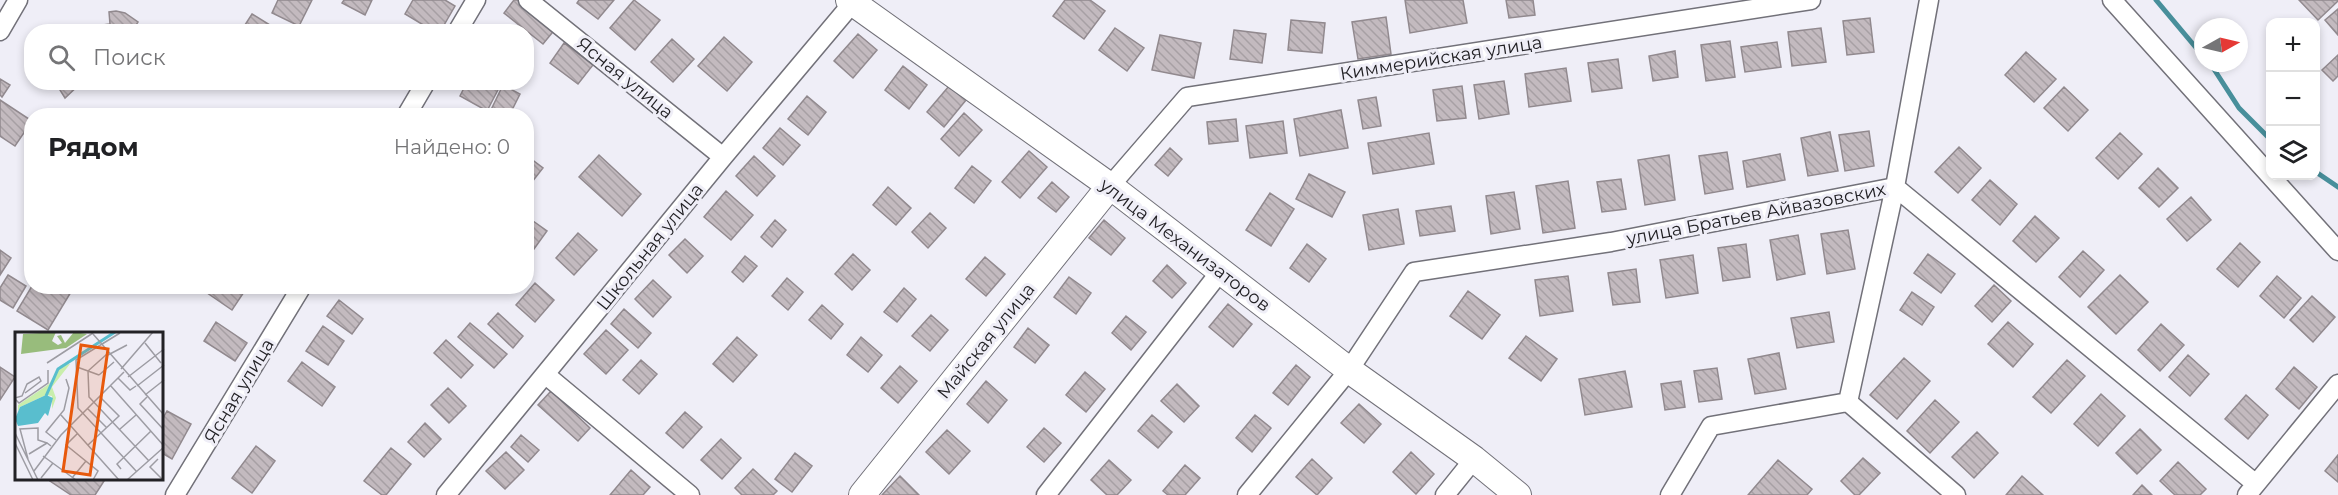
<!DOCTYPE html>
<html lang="ru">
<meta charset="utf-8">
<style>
body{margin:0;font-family:Montserrat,sans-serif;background:#f6f6f6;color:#202124}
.controls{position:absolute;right:18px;top:18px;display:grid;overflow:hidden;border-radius:12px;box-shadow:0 3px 9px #0003}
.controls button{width:54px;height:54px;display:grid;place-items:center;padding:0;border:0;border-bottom:2px solid #e0e0e0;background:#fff;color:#202124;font:30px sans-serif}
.compass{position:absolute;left:2194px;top:18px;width:54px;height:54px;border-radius:50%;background:#fff;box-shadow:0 3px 9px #0003;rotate:82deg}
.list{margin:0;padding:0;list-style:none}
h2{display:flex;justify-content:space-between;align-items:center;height:78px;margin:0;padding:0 24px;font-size:26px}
h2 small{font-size:20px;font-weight:400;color:#757577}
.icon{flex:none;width:33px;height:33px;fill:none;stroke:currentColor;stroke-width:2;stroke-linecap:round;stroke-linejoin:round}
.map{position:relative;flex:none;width:2338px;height:495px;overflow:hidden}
.search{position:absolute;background:#fff;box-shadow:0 3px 9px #0003;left:24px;top:24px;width:510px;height:66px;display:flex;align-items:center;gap:15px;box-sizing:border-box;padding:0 21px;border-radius:24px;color:#757577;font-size:22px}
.panel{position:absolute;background:#fff;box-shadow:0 3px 9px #0003;left:24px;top:108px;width:510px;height:186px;border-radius:24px}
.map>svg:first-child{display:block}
</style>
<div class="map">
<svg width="2338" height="495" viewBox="0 0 2338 495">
<defs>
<pattern id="building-back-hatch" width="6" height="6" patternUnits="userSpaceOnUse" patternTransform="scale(1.5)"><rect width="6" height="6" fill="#c3babf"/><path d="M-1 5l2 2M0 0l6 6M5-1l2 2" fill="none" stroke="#a7a0a4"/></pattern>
</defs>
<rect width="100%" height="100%" fill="#efeef7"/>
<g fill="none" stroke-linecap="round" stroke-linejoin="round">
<path stroke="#488f9b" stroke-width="5" d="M2156,0l47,56
M2210,63l29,45 31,31
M2316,172l22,15"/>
</g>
<path fill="url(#building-back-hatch)" stroke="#91898e" stroke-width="1.5" d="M278,0h34l-13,26 -27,-13z
M344,0h28l-7,15 -23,-12z
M413,0h32l10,6 -15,26h-5l-30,-18z
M514,0h6l36,28 -13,16 -39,-31z
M579,0h35l-16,19 -21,-16z
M634,0l26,20 -25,30 -25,-22z
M1065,0h25l15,11 -21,28 -31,-23z
M1405,0h58l4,23 -57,10z
M1506,0h27l2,15 -26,3z
M2299,0h39v1l-20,19z
M2338,9v26l-13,-15z
M116,11l9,2 13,9 -6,10h-45l8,-6 15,-2 -1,-12z
M252,14l18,11 -4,7h-16l-7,-4z
M1386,17l5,37 -33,5 -6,-37z
M1870,18l4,34 -27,3 -4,-34z
M1291,20l34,3 -3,30 -34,-3z
M1115,28l29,20 -17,23 -28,-21z
M1821,28l5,34 -34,4 -4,-34z
M1234,30l32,4 -4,29 -32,-4z
M858,34l19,16 -24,28 -19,-17z
M1160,35l41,8 -7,35 -42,-8z
M724,37l28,25 -25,29 -29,-25z
M672,39l22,20 -21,23 -22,-20z
M1730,41l5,36 -29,4 -5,-36z
M1777,42l4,25 -36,5 -4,-25z
M564,43l29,22 -15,19 -28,-21z
M1675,51l3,26 -25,4 -4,-25z
M2026,52l30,27 -22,23 -29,-27z
M2338,55v21l-5,5 -11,-11z
M1618,59l4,29 -30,4 -4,-29z
M903,66l24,19 -18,24 -24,-19z
M1566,68l5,33 -42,6 -4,-33z
M0,79l10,6 -8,12 -2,-2z
M1504,81l5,33 -30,5 -5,-34z
M55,82h27l-17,16z
M92,82h34l-15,5h-10z
M467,82l34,2 -14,27 -27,-15z
M503,85l17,9 -11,22h-21z
M949,86l17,14 -22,27 -17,-15z
M1462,86l4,32 -29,3 -4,-31z
M2064,87l24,23 -20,21 -24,-23z
M807,96l19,16 -18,23 -20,-16z
M1376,97l5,29 -18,3 -5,-29z
M0,100l32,21 -17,25 -15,-10z
M1341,110l7,38 -48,8 -6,-37z
M964,113l18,17 -23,26 -18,-17z
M1236,119l2,22 -29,3 -2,-22z
M1283,121l4,32 -37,5 -4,-32z
M780,128l20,17 -17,20 -20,-17z
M1869,131l5,35 -29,5 -6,-36z
M1830,132l8,39 -30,5 -7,-38z
M1429,133l5,31 -61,10 -5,-31z
M2120,133l22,21 -24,25 -22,-21z
M1959,147l22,21 -23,25 -23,-21z
M1170,148l12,11 -14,17 -13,-11z
M1029,151l18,16 -27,31 -18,-16z
M1727,152l6,37 -28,5 -6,-38z
M1780,154l5,26 -38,7 -4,-26z
M526,155l17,13 -15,19 -2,-2z
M599,155l42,39 -19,22 -43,-39z
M1669,155l6,45 -30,5 -7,-45z
M754,156l21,20 -18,20 -21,-20z
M972,166l19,15 -17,22 -19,-15z
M2158,168l20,20 -19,19 -20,-19z
M1309,174l36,18 -13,25 -36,-18z
M1621,179l5,30 -24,3 -5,-30z
M1990,180l27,24 -17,21 -28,-25z
M1568,181l7,47 -32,5 -7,-47z
M1052,182l17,15 -13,15 -18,-14z
M888,187l23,21 -15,17 -23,-20z
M726,191l27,24 -22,25 -27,-23z
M1514,192l6,37 -29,5 -5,-38z
M1270,193l24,16 -23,37 -25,-16z
M2191,197l20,23 -24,21 -20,-22z
M1451,206l4,25 -35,5 -4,-25z
M1398,209l6,35 -35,6 -6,-35z
M930,213l16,15 -18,20 -16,-16z
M526,216l21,15 -13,18 -8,-5z
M2035,216l24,22 -23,24 -23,-21z
M775,220l11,10 -14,17 -11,-10z
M1104,220l21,18 -14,17 -22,-17z
M1848,230l7,39 -28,5 -6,-40z
M578,233l19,17 -23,25 -18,-17z
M1798,235l7,39 -28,6 -7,-40z
M685,239l18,17 -16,17 -18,-18z
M2240,243l20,19 -22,25 -21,-18z
M1307,244l19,15 -17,23 -19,-14z
M1746,244l4,33 -27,4 -5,-33z
M0,250l11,8 -11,17z
M2083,251l21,19 -24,27 -21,-20z
M853,254l17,16 -18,20 -17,-16z
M1928,254l27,20 -14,19 -27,-20z
M1693,255l5,38 -32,5 -6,-38z
M745,256l12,10 -14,16 -11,-10z
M985,257l20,17 -19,22 -20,-17z
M1167,265l19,18 -14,15 -19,-17z
M1636,269l4,33 -27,3 -5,-32z
M8,275l18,11 -13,22 -13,-8v-12z
M2120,275l28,27 -32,32 -28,-27z
M1568,276l5,35 -33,5 -5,-36z
M2277,276l24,22 -17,20 -24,-22z
M1069,277l22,16 -15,21 -22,-17z
M787,278l16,14 -15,18 -16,-14z
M653,280l18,17 -18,20 -18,-18z
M535,283l19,17 -19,22 -19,-17z
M1994,285l17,16 -19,21 -17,-16z
M32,286h29l10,6 -23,38 -31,-19z
M197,286h51l-16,24z
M904,288l12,11 -19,23 -13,-10z
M1468,291l32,24 -18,24 -32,-23z
M1912,292l22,15 -12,18 -22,-15z
M2312,296l23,21 -22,25 -23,-22z
M339,300l24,19 -11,15 -25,-18z
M1228,304l24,20 -19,23 -24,-20z
M822,305l21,19 -12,15 -22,-19z
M624,309l27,24 -13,15 -27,-24z
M1829,312l5,30 -37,6 -6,-30z
M498,313l25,23 -10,12 -25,-24z
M931,315l17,15 -18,21 -18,-15z
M1126,316l20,16 -15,18 -19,-17z
M216,322l31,21 -12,18 -31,-20z
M2008,322l25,22 -20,23 -25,-23z
M470,323l37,31 -13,14 -36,-31z
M2161,324l23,21 -24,26 -22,-21z
M323,326l21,15 -16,24 -22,-14z
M1028,328l21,17 -14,18 -21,-16z
M606,330l22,20 -22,24 -22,-20z
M1526,336l31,23 -16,22 -32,-23z
M737,337l20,18 -24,27 -20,-18z
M861,337l21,18 -14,17 -21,-17z
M446,340l27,25 -12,13 -27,-25z
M1779,353l7,36 -31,5 -7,-35z
M2188,355l21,19 -19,22 -21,-19z
M1904,358l26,23 -33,38 -27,-24z
M641,360l16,14 -18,20 -16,-14z
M2067,360l18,16 -34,37 -18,-16z
M302,362l33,25 -13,19 -34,-25z
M1296,365l14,12 -22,28 -15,-12z
M900,366l17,15 -19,22 -17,-15z
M0,367l15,10 -15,23z
M2294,367l23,20 -18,22 -23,-20z
M1717,368l5,31 -23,3 -5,-31z
M1625,371l7,36 -47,8 -6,-36z
M1085,372l20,17 -19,23 -20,-17z
M986,381l21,19 -19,23 -21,-19z
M1681,381l4,26 -20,3 -4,-26z
M1177,384l22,22 -15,16 -23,-21z
M448,388l18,18 -17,17 -18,-18z
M551,391l39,37 -12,13 -40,-36z
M2101,394l24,22 -27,30 -24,-22z
M2246,395l22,20 -20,24 -23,-20z
M1935,400l24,22 -29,31 -23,-22z
M1359,404l22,20 -17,19 -23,-20z
M167,411l24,13 -19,35 -10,-6v-33z
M685,412l17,15 -19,21 -17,-15z
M1152,415l20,17 -14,16 -20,-17z
M1255,415l16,13 -19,24 -16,-14z
M425,423l16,16 -17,18 -16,-15z
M1044,428l17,15 -17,19 -17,-15z
M2140,429l21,21 -24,24 -21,-21z
M947,430l23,21 -21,23 -23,-22z
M1977,432l21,21 -24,25 -22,-21z
M521,435l18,15 -11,12 -17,-15z
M721,439l20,19 -19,21 -21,-19z
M256,446l19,15 -23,32 -20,-15z
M391,448l20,16 -25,31h-4l-18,-14z
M506,452l18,18 -19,19 -19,-18z
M1411,452l23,22 -18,20 -23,-22z
M795,453l17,13 -20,26 -17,-13z
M2338,455v27l-13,-11z
M1863,458l17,15 -21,22h-4l-14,-14z
M1312,459l20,19 -15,17 -21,-18z
M1109,460l22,20 -14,15h-10l-16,-15z
M1778,460l34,29 -5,6h-59z
M2178,462l28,27 -6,6h-25l-15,-14z
M1185,465l15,13 -15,17h-17l-5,-4z
M753,469l24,22 -4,4h-31l-7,-7z
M631,470l19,17 -7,8h-33z
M900,476l19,19h-37z
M2022,476l21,19h-37z
M52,478h54l-11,17h-24l-21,-14z
M2142,485l10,10h-19z"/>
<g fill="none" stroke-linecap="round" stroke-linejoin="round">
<defs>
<path id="street" d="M528,0l195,157
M2112,0l226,251
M0,31l18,-31
M457,32l19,-32
M406,116l20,-34
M1110,186l77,-89 624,-97
M546,375l144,120
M1848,402l47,-215 34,-187
M1848,402l108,93
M175,495l127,-209
M446,495l277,-338 132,-157
M1046,495l174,-223
M1247,495l102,-125 65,-98 197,-30 284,-55 361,297
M1445,495l29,-36
M1670,495l41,-69 137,-24
M2247,495l91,-111"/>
<path id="secondary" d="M849,0l261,186 239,184 125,89 44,36
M862,495l248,-309"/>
</defs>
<use href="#street" stroke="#727179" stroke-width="21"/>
<use href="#secondary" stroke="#727179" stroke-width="28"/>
<use href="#street" stroke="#fff" stroke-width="18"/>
<use href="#secondary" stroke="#fff" stroke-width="26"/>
</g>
<g text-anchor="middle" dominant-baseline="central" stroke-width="6" stroke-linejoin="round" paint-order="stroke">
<g font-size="18" fill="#222125" stroke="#efeef7">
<text transform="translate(1441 58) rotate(-9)">Киммерийская улица</text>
<text transform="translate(625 78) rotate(39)">Ясная улица</text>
<text transform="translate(1756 214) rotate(-11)">улица Братьев Айвазовских</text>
<text transform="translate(1185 245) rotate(37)">улица Механизаторов</text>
<text transform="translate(650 247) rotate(-51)">Школьная улица</text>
<text transform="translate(986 341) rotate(-51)">Майская улица</text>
<text transform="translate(239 391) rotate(-59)">Ясная улица</text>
</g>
</g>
<g transform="translate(15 332)">
<rect width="148" height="148" fill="#efeef7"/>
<path d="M41,0l-4,9 6,4 4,-2 -5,-7 4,-1 4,8 9,-11 13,2 -21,14 -45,6 2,-20z" fill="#98bc7c"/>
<path d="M55,32l-18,23 4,11 -4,11v-13l-6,-1 -26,12 -2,5v-7l31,-21 12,-19z" fill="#c9eeac"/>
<path d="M31,63l7,3 -5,18 -3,-3 -7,10 -20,3 -3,-7 5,-12z" fill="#59bece"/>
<path fill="none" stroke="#59bece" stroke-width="3" d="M31,64l12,-27 57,-37"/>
<path fill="none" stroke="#9d9ca3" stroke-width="1.5" d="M105,1l-44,27 2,48 59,64M78,2l71,81M130,11l16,20M92,22l-19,17 1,26 60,64M93,23l19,-10M32,31l46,-30M62,35l22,8M106,37l32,-37M84,43l15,-13M113,45l36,-28M103,46l12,12 6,-4M95,53l54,61M122,54l27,-21M130,63l19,-15M132,65l-7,7 24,26M0,66l7,-2 5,-12 12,-7 2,4 -16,12M0,67l4,4 29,-20v-13M72,76l20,20M46,83l58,65M105,97l16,-14M0,101l23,47M62,102l-11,11 32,26 -5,9M41,108l-10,-8 18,-22 5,-22 -3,-9M0,111l18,37M73,113l31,-29 -20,-20M14,122l18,-11 4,3M28,124l33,24M13,127l-8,-30 18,-1v12l9,3M143,127l-8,8 13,13M106,137l-4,-5 34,-33M19,139l27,-36 63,-63M26,146l12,-15M57,146l14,-17M112,148l37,-33"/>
<path fill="#e8590c" fill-opacity="0.15" stroke="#e8590c" stroke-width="3" d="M66,13l27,4 -18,126 -27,-4z"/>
<rect width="148" height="148" fill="none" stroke="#222125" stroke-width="3"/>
</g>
</svg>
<div class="controls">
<button>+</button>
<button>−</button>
<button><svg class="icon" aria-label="layers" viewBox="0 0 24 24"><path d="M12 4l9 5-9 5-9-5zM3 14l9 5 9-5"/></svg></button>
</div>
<svg class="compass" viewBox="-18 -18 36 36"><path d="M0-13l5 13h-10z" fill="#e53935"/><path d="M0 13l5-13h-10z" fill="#757577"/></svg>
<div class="search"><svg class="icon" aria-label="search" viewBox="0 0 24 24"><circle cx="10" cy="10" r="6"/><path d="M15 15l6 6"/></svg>Поиск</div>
<section class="panel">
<h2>Рядом<small>Найдено: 0</small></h2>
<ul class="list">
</ul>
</section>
</div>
